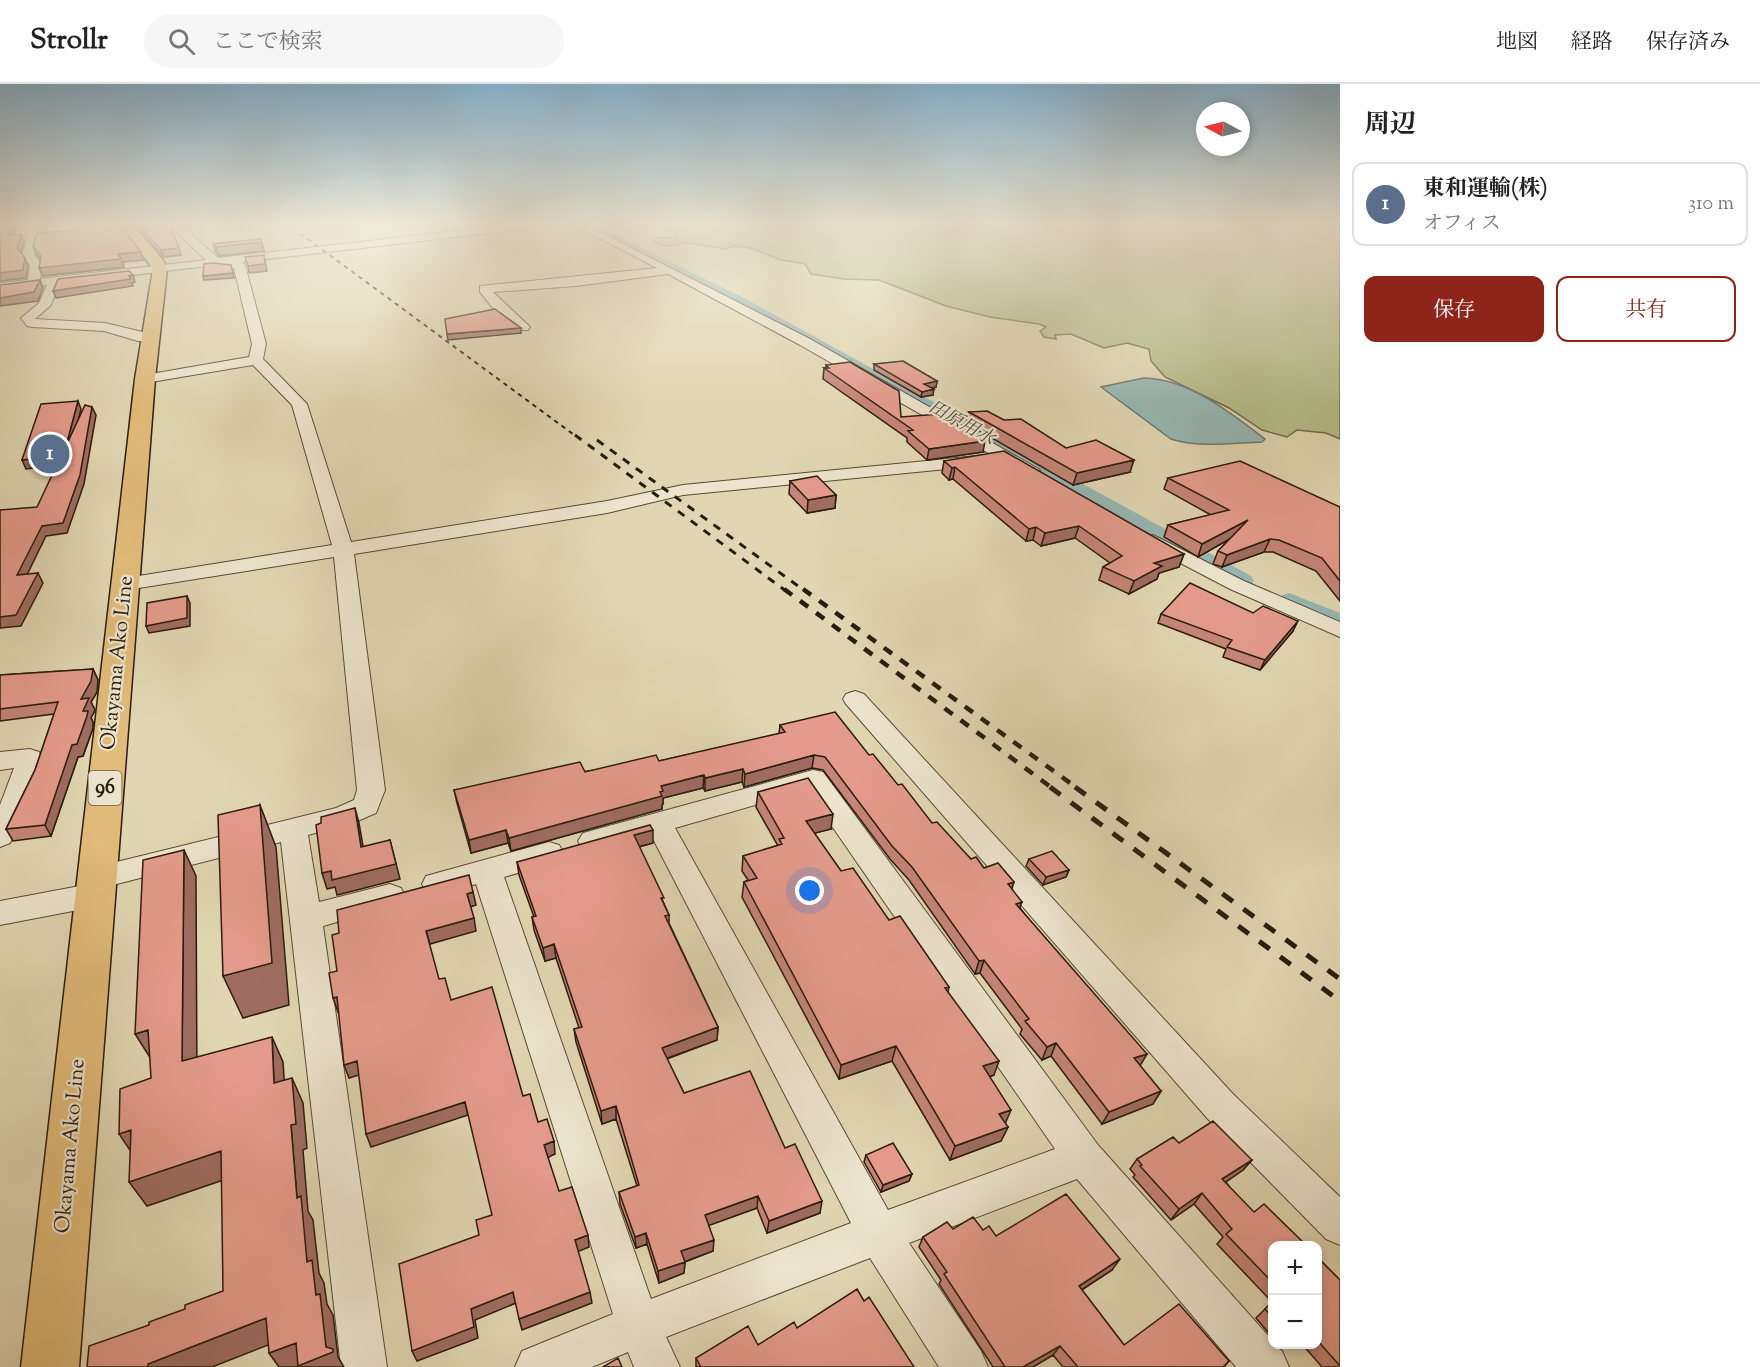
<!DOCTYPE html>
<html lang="ja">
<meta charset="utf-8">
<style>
body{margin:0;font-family:"Sorts Mill Goudy","Noto Serif JP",serif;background:#f6f6f6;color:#222}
.controls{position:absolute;right:18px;bottom:18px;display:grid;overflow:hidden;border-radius:12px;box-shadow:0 3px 9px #0003}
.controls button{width:54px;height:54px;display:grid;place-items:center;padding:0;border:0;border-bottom:2px solid #e0e0e0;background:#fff;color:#222;font:30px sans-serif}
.compass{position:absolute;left:1196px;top:18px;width:54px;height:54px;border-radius:50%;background:#fff;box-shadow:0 3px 9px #0003;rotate:277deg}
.you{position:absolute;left:810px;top:807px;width:21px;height:21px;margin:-15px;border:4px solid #fff;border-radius:50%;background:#1a73e8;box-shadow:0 0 0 9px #1a73e833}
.badge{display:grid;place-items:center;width:39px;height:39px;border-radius:50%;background:#8f2418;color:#fff;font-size:20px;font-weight:700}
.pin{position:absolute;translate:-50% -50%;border:3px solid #fff;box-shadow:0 2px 6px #0006}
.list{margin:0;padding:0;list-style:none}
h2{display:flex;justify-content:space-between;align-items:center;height:78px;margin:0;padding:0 24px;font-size:26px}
h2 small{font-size:20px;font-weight:400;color:#767676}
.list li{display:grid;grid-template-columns:39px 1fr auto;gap:18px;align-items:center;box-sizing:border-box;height:84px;margin:0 12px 12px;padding:0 12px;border:2px solid #e0e0e0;border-radius:12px}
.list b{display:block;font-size:22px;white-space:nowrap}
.list p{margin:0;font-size:20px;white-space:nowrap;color:#767676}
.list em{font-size:20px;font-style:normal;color:#767676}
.actions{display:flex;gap:12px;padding:18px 24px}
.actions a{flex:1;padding:14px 0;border:2px solid #8f2418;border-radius:12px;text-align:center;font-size:21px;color:#8f2418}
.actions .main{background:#8f2418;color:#fff}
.icon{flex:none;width:33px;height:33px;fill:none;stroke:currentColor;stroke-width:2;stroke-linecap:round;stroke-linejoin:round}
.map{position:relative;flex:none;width:1340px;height:1283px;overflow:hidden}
header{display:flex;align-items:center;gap:36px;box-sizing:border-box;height:84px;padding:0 30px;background:#fff;border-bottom:2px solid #e0e0e0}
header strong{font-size:28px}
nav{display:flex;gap:33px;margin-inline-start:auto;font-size:21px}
.search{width:420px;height:54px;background:#f6f6f6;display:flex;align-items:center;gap:15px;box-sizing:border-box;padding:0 21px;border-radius:33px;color:#767676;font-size:22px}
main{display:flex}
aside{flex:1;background:#fff}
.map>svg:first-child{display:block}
</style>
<header>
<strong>Strollr</strong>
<div class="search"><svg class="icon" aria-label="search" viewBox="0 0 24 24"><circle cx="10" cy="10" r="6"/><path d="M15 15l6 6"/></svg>ここで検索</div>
<nav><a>地図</a><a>経路</a><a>保存済み</a></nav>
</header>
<main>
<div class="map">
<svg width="1340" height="1283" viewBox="0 0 1340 1283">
<rect width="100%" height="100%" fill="#e1d6b2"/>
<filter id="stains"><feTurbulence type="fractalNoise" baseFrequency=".00333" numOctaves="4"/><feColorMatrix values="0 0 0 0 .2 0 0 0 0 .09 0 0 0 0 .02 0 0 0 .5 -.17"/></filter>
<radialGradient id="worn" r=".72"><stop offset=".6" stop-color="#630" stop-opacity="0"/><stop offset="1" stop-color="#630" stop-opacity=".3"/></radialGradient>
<path fill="#b5bd8a" stroke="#706c4c" stroke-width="1.5" d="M645,139h695v216l-14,-6 -29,-3 -10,7 -25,-7 -33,-22 -64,-31 -14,-16 -2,-12 -22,-6 -23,5 -33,-14 -16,1 1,4 -12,-2 -4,-6 6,-4 -7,-3 -49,-7 -44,-11 -67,-26 -35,-1 -33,-5 -6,-10 -24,-4 -31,-12 -15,-2 -9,3 -38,-6 -20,3 -14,-4 2,-4h19l2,-6z"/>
<path fill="#97b7b4" stroke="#6c7972" stroke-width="1.5" d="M1144,294c45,1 87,35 121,61l-3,3c-29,1 -63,6 -91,-3l-70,-52z"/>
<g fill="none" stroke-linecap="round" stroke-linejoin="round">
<path fill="#97b7b4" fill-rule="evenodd" d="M577,139h14l151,74 509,279 3,5 -3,5 -9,2 -9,-2 -501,-283z
M1289,509l51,20v17l-60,-24 -4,-5 4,-5z"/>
<defs>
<path id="minor" d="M31,139h10l-1,4 86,-4 -5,3 -82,7 -5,22 8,9 -2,15 166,-19 -32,-30 -1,-7h10v4l35,31 309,-35h28l-5,3 -308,36 3,3 21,79 -3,15 44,45 44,138 256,-41 76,-16 294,-29 9,5 -9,5 -294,29 -76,18 -253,41 31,236 -9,23 -23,10 -45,12 11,67 71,-18 11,4 4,8 -4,8 -78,22 64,441h-46l-60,-525 -176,45 4,8 -4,8 -11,4 -94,18v-24l85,-16 -4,-7 4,-8 11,-3 240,-59 18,-8 3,-10 -23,-233 -208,33 -7,-2 -4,-4 4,-4 7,-2 206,-33 -40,-140 -39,-40 -108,18 -7,-4 7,-4 104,-18 3,-13 -18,-76 -19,-3 -156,19 -8,21 -16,14 70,4 50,12v6h-17l-34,-10 -72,-4 -5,-1 -6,-8 18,-15 8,-18 -47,6v-8l28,-3 2,-15 -8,-9z
M570,139h12l228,116 230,131 -9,5 -6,-1 -225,-129 -132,-71 -92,12 -83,6 37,35 -2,3c-18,4 -38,-26 -48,-38v-6l177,-18z
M1153,451l91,46 96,41v15l-110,-48 -84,-44 -3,-4 3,-4z
M855,607l9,3 369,400 107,103v48l-14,-6 -119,-121 -361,-414 -3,-5 3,-5z
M30,665l9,3 4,6 -4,23 -29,62 -10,4v-42l14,-37 -14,2v-18z
M813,686l10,2 275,373 174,195v4l10,7 7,16h-53l-159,-188 -168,64 72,108 7,16h-49l-69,-109 -204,79 14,30h-46l-6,-15 -36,15h-77l7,-16 91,-37 -137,-430 -39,12 -11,-4 -4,-8 4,-8 123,-34 10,3 5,8 -5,8 -55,16 147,422 200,-76 -200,-388 -58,17 -10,-3 -5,-8 5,-8zM807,706l248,359 -167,61 -213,-382z"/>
<path id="primary" d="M118,139h13l32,37 4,9 -12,110 -76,988h-58l114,-988 18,-110z"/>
</defs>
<use href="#minor" stroke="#584a38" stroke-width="2"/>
<use href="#primary" stroke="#2b1b0f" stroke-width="3"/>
<use href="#minor" fill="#ece4cd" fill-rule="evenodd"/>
<use href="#primary" fill="#e0bb79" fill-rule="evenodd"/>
<path stroke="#2b1b0f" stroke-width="2" stroke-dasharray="4.5 4.5" stroke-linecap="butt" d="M286,139l291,214"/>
<path stroke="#2b1b0f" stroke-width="3" stroke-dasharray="8 8" stroke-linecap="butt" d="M575,351l211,156
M597,356l208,151"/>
<path stroke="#2b1b0f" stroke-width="4.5" stroke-dasharray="10 10" stroke-linecap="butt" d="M784,505l268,199
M803,505l274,199"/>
<path stroke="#2b1b0f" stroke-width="5" stroke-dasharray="13 13" stroke-linecap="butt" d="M1050,703l290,214
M1075,703l265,192"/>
</g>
<path fill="#c58578" stroke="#2b1b0f" stroke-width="1.5" d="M133,139h36l12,32 -17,2z
M77,140l66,36 -21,2 2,5 -81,9 -4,-8 2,-8 -5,-6 -3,-8 46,-16z
M261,155l3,12 -45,5 -3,-3 -3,-9z
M874,280l63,17 -1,6 -5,1 2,7 -12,2 -47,-27z
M826,281l75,52 82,35 -56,8 -20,-18v-4l-84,-59 1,-11h2z
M969,328l35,8 62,28 64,24 -57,13 -107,-62z
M944,377l240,93 -5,13 -20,6 -2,6 -28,15 -30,-14 4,-13 7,-4 -35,-25 -34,8 -8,-6 -7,1 -73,-62 -4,1 -7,-7z
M1168,394l172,29v94l-24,-30 -43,-19h-9l-42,15 -9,-3 5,-13 12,-12 -32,18 -34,-20 4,-12 43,-10 -47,-26z
M790,397l46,14 -1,13 -28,5 -18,-19z
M1253,529l40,18 -33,39 -37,-13 3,-8 -68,-26 3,-9z
M93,585l5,11 -1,12 -6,10 4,8 -4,8 2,4v6l-10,28 -5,1 -27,79 -38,5 -7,-12 29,-59 19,-56 -54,7v-46z
M780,641l89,30 29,30 34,38 39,36 13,9 28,21 8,19 120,158 21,25 -8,13 -51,20 -51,-68 -9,4 -22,-26 2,-5 -42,-56 -5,1 -66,-94 -19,-21 -67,-89 -11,-2 -68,19 -2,-5 -37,9 -2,-3 -40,10v6l-1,1v4l-151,42 -3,-8 -37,10 -14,-50 -3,-13 205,-29 120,-27z
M758,708l73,37 -17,4 27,38 48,49 60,67 -1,5 46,83 -5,2 16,46 3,4 -7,14 -51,19 -58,-99 -53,18 -97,-182 2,-15 4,-2 -6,-9 1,-15 35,-10 -22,-39z
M653,759l-14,4 30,68v8l49,104 -1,13 -50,19 17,34 101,55 35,65 -53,20 -10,-25 -48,17 4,26 -28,11 -1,11 -25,10 -12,-39 -11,4 -16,-44 -1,-12 18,-6 -21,-67 -14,5 -26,-82 -2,-13 5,-1 -23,-70 -11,3 -11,-31 -2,-13h2l-15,-42 -2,-13z
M1029,775l40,11 -3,7 -23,8 -17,-19z
M1179,1059l73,17 -9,10 -17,12 46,63v92l-16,-19 16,-16 -55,-58 6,-7 -29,-33 -23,16 -38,-43 2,-2 -5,-6 7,-10z
M866,1071l46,19 -3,7 -28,11 -17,-30z
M953,1145l30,1 13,6 116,34 -30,20 42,55 105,16 -5,6h-161l-10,-12 -20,12h-40l-54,-83 2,-4 -22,-33 4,-10z
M1317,1173l23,23v87h-18l-20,-23h15z
M864,1217l50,66h-218v-9l62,-13 39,-17z"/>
<path fill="#a06c62" stroke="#2b1b0f" stroke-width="1.5" d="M12,139h5l-5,20 -3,-8z
M21,151l3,7 -4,13 -3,-7z
M261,158l3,9 -45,5 -3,-9z
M179,164l2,7 -17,2 -3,-7z
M141,168l2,8 -21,2 2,5 -81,9 -4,-8 79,-14z
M264,171l3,16 -18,2 -1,-7z
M25,174l3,8 -2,12 -26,3v-8z
M233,189l1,5 -30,2 -1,-4z
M133,191l2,7 -3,1 1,3 -77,12 -3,-7z
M40,196l3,8 -5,13 -38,5v-8z
M521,244v5l-73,7 -1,-6z
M937,297l-1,6 -13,3 1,-6z
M934,305l-1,6 -12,2 1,-5z
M78,317l3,8 -11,45 -4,-8z
M92,323l4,8 -12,69 -17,49 -21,3 -24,49 -5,-10z
M985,357l-2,11 -56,8 2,-11z
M61,372l4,8 -39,5 -4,-9z
M1134,376l-4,12 -57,13 4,-12z
M955,383l-2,12 -4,1 3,-12z
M836,411l-1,13 -28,5 1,-13z
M1248,436l-6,12 -44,25 4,-13z
M1079,442l-4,12 -34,8 4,-13z
M1036,443l-3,13 -7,1 3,-12z
M1270,455l-6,13 -42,15 5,-12z
M1184,470l-5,13 -20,6 -2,6 -28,15 5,-13 20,-18z
M38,489l5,10 -22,43 -21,2v-11z
M187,512l3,7v23l-41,7 -3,-7z
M1298,537l-5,10 -33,39 5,-10z
M93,585l5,11 -1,12 -6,10 4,8 -4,8 2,4v6l-10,28 -5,1 -27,79 -6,-11 36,-126z
M814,671l-2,13 -68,19 1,-13z
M743,685l-1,13 -37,9v-13z
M704,691l-1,13 -40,10v6l-1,1v4l-151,42 -2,-13 152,-52z
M260,721l16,42 13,158 -46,13 -20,-42z
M355,724l4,15 7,40 -5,-16z
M833,730l-2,15 -27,7 2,-15z
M506,746l2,13 -37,10 -2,-13z
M653,746v13l-19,5v-13z
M390,756l10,39 -63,16 -2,-8 -8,2 -5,-16z
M184,766l12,26 1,210 -15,-25z
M1069,786l-3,7 -23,8 3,-8z
M1014,798l-4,13 -2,-11z
M473,808l3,13 -6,2 -3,-13z
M1022,818l-5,13 -1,-11z
M474,834l2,13 -46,13 -4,-13z
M554,860l2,14 -11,3 -2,-13z
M984,876l-4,13 -5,1 4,-13z
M337,913l4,13 -3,2 -5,-14z
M718,943l-1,13 -55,20v-12z
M148,946l3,29 -16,-25z
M272,953l11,25 3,46 -12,-25z
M1056,959l-5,13 -9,4 5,-13z
M896,962l-4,15 -53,18 2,-14z
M1147,970l-7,12 -6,-8z
M357,977l5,13 -13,4 -5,-13z
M999,977l-5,14 -17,6 6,-15z
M292,994l11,25 4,45 -4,2 5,61 5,9 6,53 5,10 3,21 6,11 5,42 6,10h-65l-10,-14 27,-10 30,4 -10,-52 -9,-33 -10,-64 -6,-73z
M1161,1007l-8,13 -51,20 7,-12z
M465,1018l3,13 -97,32 -5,-13z
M616,1022v13l-14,5 -1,-13z
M1011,1026l-6,14 -6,-10z
M1008,1043l-7,14 -51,19 5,-14z
M131,1046l5,29 -17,-25z
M554,1057l1,13 -8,4 -3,-13z
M221,1067l14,25 -88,30 -18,-24z
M1252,1076l-9,10 -29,20 8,-11z
M912,1090l-3,7 -28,11 2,-7z
M1202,1109l-8,11 -23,16 8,-11z
M758,1112l-1,12 -52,19v-12z
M822,1117l-2,12 -53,20 2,-12z
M646,1149l1,11 -11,4 -1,-11z
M588,1151l1,12 -12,5 -2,-12z
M714,1156l-1,11 -32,12v-12z
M1120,1175l-8,11 -40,26 7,-10z
M685,1178l-1,11 -25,10 -1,-12z
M513,1208l3,11 -41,17 3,18 -61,23 -5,-10 59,-42z
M590,1208l2,11 -70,27 -3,-11z
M266,1234l15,22 -69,27h-64v-3z
M1060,1262l-7,9 -20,12h-10z"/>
<path fill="#e59b8c" stroke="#2b1b0f" stroke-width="1.5" d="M0,139h12l-3,12h12l-4,13 8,10 -2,12 -23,3z
M97,139h21l23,29 -23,2 3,5 -82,9 2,-12 -8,-10 4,-13 44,-3 -4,-6z
M137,139h32l10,25 -18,2z
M261,155v3l-45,5 -3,-3z
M264,171l1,9 -17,2 -3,-9z
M214,179l17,2 2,8 -30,3 1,-12z
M129,187l4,4 -4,1 2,3 -78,12 5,-12z
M40,196l-6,12 -34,6v-13z
M495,225l26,19 -74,6 -2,-15z
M903,277l34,20 -13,3 10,5 -12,3 -48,-28z
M850,278l49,29 2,26 39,-3 45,27 -56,8 -21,-18 5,-1 -89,-62h5l-3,-3z
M78,317l-12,45 19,-41 7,2 -12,68 -17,48 -21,3 -25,49 21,-2 -22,42 -16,2v-107l37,-3 24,-51 -39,4 19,-56z
M987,327l17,9 17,-1 45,29 30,-8 38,20 -57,13 -108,-61z
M1004,367l180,103 -30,9 8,3 -28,15 -31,-14 19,-11 -43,-30 -34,7 -9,-6 -7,2 -74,-62 -3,1 -8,-7z
M1240,377l100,46v74l-18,-23 -43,-18 -9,-1 -43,16 -9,-4 30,-31 -46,24 -34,-19 61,-15 -61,-32z
M817,392l19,19 -28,5 -18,-19z
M1190,499l63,30 10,-7 35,15 -33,39 -38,-13 5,-7 -71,-26z
M187,512v22l-41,8 1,-23z
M93,585l-2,12 -10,18 8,-1 -6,13h5l-1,5 -10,28 -5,1 -27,80 -39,4 29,-59 23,-68 -58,7v-34z
M835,628l34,43 4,-1 25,31 4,-1 30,39 5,-1 34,37 5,-2 8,11 14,-5 16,19 -6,2 14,18 -6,2 131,150 -13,4 27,33 -52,21 -53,-69 -9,4 -22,-26 4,-2 -45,-59 -5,1 -67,-94 -20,-21 -67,-89 -11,-2 -69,19 -2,-5 -38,9 -1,-3 -43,11 2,5 -3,1 2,4 -153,42 -3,-8 -37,10 -15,-50 126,-28 5,10 71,-17 3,6 126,-29 -5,-7z
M808,694l25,36 -27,7 35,50 12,-3 36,52 11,-4 49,71 -4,1 54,73 -16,5 28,44 -12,4 9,13 -53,19 -59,-100 -55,19 -97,-183 13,-4 -14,-22 39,-12 -3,-5 5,-1 -26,-46z
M260,721l12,158 -49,13 -5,-161z
M355,724l6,39 29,-7 6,24 -64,16 -1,-9 -9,2 -6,-48 5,-2v-6z
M650,741l3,5 -19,5 30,63h-3l8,17 -4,1 53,111 -56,21 22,45 66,-22 35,77 10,-4 27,57 -53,20 -11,-25 -53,19 9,25 -33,11 4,11 -27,9 -12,-38 -11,4 -16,-45 20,-7 -23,-79 -15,5 -27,-82 8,-2 -28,-83 -11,4 -11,-31 4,-1 -19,-54z
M184,766l-2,211 90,-24 2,46 18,-5 4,46 -5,1 6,73 4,-2 6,66 5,-2 4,35 4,-1 6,53 7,2v3l-35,14 -2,-23 -27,10 -3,-35 -118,46v3h-61l2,-21 60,-21v-3l36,-13v-4l38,-14 -2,-140 -92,31 2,-52 -12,4 1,-45 31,-11 -3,-48 -13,4 8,-174z
M1052,767l17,19 -23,7 -17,-18z
M469,791l4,17 -6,2 7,24 -48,13 13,48 6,-1 6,22 41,-13 31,109 7,-2 8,28 9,-3 7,22 -10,4 15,46 13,-4 16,48 -13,5 15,52 -71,27 -6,-27 -42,17 3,18 -62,24 -13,-87 80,-29 -3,-15 16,-5 -27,-113 -99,32 -9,-73 -13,4 -7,-68 -4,1 -4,-25 8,-2 -5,-36 7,-2 -2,-23z
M1213,1037l39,39 -30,19 32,33 10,-8 42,41h-34v37l-46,-48 6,-5 -30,-36 -23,16 -39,-43 2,-1 -5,-6 36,-22 6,6z
M893,1059l19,31 -29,11 -17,-30z
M1066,1110l54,65 -41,27 45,59 55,-41 50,57 -5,5v1h-146l-18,-21 -37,21h-18l-61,-93 3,-2 -24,-35 24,-15 6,7 20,-12 10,13 6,-4 7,10z
M1317,1173l23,23v86l-23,-26z
M857,1205l7,12 5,-4 45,70h-213l-5,-9 52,-32 10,19 36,-23 3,6z
M1272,1218v15l-7,-8z
M618,1274l4,9h-19z"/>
<linearGradient id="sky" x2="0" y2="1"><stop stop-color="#87b5d3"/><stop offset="0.44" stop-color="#f2eddc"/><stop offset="1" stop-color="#f2eddc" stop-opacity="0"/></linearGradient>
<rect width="1340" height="318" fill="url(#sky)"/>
<g text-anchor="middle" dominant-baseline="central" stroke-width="4.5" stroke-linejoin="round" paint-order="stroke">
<g font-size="18" font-style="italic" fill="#4b4a41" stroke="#ece4cd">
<text transform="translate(961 340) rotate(29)">田原用水</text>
</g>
<rect fill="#ece4cd" stroke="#655748" stroke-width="1.5" x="88.5" y="687" width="33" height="34" rx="4.5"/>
<g font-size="20" font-weight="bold" fill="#2b1b0f">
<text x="105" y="704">96</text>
</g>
<g font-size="21" fill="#2b1b0f" stroke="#ece4cd">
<text transform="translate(118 579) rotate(-84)">Okayama Ako Line</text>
<text transform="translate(71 1062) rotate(-85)">Okayama Ako Line</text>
</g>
</g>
<rect width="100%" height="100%" filter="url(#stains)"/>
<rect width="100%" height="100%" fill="url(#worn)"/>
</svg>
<div class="controls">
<button>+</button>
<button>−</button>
</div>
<svg class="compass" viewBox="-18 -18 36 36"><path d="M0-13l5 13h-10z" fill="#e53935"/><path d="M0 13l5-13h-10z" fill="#767676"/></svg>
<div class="you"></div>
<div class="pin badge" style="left:50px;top:370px;background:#5c6f8a">1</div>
</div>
<aside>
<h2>周辺<small></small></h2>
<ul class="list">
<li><span class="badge" style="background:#5c6f8a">1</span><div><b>東和運輸(株)</b><p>オフィス</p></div><em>310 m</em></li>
</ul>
<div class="actions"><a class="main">保存</a><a>共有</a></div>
</aside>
</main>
